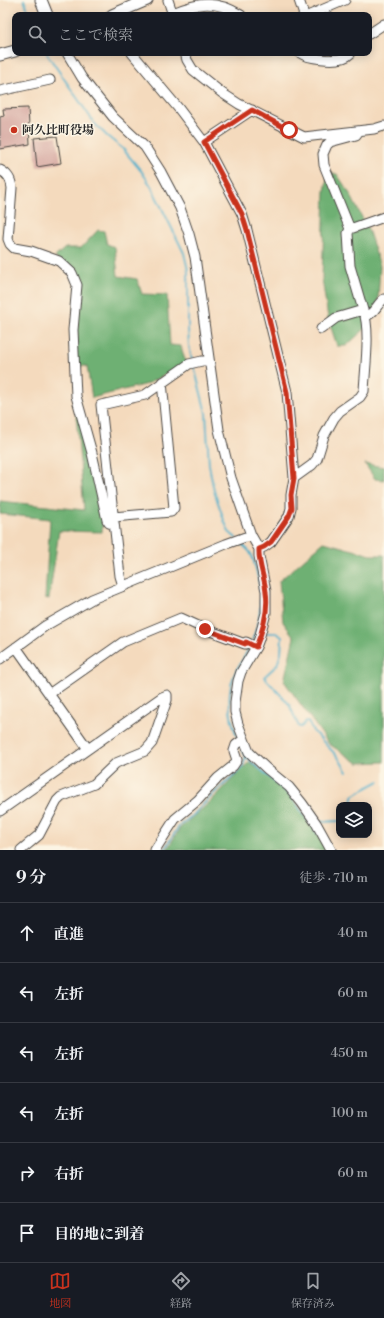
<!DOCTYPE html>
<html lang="ja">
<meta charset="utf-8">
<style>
body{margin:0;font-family:"Libre Bodoni","Noto Serif JP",serif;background:#242831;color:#f1f3f6}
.controls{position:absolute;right:12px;bottom:12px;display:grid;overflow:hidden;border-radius:8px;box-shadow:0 2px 10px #0003}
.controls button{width:36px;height:36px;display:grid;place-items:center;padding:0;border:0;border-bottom:1px solid #363941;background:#171b24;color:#f1f3f6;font:20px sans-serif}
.stop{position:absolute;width:12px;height:12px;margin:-9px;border:3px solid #c8321e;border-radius:50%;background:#fff}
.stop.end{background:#c8321e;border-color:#fff;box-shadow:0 1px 4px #0008}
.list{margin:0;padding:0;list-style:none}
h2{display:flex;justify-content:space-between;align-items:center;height:52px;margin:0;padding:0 16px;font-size:17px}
h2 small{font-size:13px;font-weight:400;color:#9ea1a6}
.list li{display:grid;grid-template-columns:26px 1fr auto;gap:12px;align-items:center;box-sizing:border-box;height:60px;padding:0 16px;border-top:1px solid #363941}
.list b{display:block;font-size:15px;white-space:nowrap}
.list em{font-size:13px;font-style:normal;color:#9ea1a6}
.icon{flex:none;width:22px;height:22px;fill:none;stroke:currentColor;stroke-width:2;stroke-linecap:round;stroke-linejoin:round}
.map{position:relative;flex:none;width:384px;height:850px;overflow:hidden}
.search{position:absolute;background:#171b24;box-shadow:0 2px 10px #0003;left:12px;right:12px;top:12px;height:44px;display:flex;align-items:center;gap:10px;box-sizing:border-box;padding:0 14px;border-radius:8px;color:#9ea1a6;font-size:15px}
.sheet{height:412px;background:#171b24}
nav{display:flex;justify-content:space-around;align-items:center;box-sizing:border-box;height:56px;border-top:1px solid #363941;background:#171b24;font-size:11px;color:#9ea1a6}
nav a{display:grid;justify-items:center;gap:2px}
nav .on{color:#c8321e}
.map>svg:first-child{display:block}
</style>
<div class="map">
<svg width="384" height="850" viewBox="0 0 384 850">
<rect width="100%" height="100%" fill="#fcf5e5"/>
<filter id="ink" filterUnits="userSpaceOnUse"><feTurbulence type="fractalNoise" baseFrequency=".025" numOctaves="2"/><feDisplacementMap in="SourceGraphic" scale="8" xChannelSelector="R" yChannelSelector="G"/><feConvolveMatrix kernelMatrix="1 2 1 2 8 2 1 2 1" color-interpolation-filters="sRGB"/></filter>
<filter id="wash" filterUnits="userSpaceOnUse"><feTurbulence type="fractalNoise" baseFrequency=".012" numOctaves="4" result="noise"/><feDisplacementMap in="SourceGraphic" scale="16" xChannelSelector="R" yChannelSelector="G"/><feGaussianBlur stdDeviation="0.9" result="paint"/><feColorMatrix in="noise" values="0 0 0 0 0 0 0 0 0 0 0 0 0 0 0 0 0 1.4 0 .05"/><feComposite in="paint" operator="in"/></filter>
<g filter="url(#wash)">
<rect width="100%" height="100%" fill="#f4dabd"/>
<path fill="#6eb073" stroke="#4c6e4f" d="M328,174h9l13,20 18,35 12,37 -2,35 -12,27 -20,18h-9l-9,-28 -6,-39 3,-88z
M98,230l6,1 3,13 8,3 3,29 19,3 5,15 25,1 3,50 11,1 5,18 -39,20 -55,14 -5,-32h-11l3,-83 -24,-26 10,-9h16z
M75,402l28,109 -1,21 -43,-1 -10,68 -4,-1 5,-79 -50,-5v-13l84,9z
M365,464l19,3v13l-9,-1z
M324,542l47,13h13v207l-26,1 -29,-19 -45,-63 10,-44 -11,-15 -4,-41z
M249,762l35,25 38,51 6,12h-161l13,-22 30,-26z"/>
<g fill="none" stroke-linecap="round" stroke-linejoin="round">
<path stroke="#49adc9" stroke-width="2" d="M24,0l6,15
M47,54l48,70 12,12 16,13 19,23 9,14 33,67 4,17v59l1,17 3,14
M194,366l12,47 3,52 5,26 10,29 5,12 7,6
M240,543c3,2 6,5 9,8 4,5 5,12 7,18 7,26 6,47 -4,72
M264,633h12l6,4 -1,16 -4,12 -13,12 25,27 10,23h2l5,-5h2l5,9 25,26 9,15
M238,739c-9,-22 -13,-47 -1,-70 4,-7 9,-14 12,-22
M246,757l44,38 27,38
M352,805l1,-9 11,-7 15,-8
M318,822l21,-1
M164,850l15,-24 15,-12 21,-22 24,-21 3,-3 4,-11 -6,-12"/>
</g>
<g id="blocks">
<path fill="#d19e98" d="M28,108l2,36 -30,5v-32l4,-1 -1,-7z
M57,136l4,27 -24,4 -3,-29z"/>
</g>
</g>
<g filter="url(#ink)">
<use href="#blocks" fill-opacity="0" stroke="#494541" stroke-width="1"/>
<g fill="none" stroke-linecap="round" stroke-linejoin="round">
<defs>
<path id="minor" d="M168,0l5,15
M299,0l5,15
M173,13c26,-11 43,-13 68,2
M310,15l35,-15
M369,34l15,-10
M67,53l15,25 31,39 32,30 16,25 19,36 9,26 6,23 24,173 12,48 20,57 8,14v7l7,35v22l-7,26 -3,8 -15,25 -3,9 -3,21v10l3,12 11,28 18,17 22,18 13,16 14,20 15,27
M132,53l47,56 25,33 38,72 5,16 40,162 7,86 -3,17v13l-2,8 -18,26 -7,5 -5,2
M185,53l2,7 6,10 29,23 17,11 65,33 70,-8 10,-3
M300,53c9,6 33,8 43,5 3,-1 6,-3 8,-5
M0,91l50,-11
M204,142l48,-32
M0,170c8,4 11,9 12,18l-4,51 2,5 4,4 17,3 28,10 13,12 5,12 -4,45 3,66 16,57 15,67 2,3 5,1
M350,229l34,-12
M366,316c8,-2 11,-12 18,-17
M321,329l15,-11 27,-8
M294,478l18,-13 5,-6 7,-23 10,-18 6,-7 20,-14 4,-6c1,-21 7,-63 -1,-81l-13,-44 -2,-33 2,-4 -26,-64 -1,-11 4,-9 3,-3 26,-7 3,-4
M113,517l58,-5 3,-4 -12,-126
M123,586l-3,-10 -19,-171 44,-10 44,-31 13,-3 7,-1
M16,647l72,102
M0,659l45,-33 47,-27 134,-55 25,-9
M49,694l74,-52 58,-24 24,11 40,15 1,-2 10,5
M0,811l162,-114 5,-2v5l-15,43 -7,8 -29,12 -22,21 -33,13 -4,4 -18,34 -18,15
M155,850l20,-31 23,-19 20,-22 15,-12 4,-6 -3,-9 2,-6 8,-6"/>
<path id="major" d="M41,0l6,15
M112,15l35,-15
M0,55l15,-4"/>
</defs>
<use href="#minor" stroke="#494541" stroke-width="11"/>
<use href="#major" stroke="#494541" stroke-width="13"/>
<use href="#minor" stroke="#fff" stroke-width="9"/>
<use href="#major" stroke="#fff" stroke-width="11"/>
</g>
</g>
<g fill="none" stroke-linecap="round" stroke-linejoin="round" filter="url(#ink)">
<path stroke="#c8321e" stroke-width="5" d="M205,629l40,15 1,-2 10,5c7,-17 13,-36 10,-55 -1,-14 -8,-28 -7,-43l5,-2 7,-5 18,-26 3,-8 -1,-13 3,-17 -7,-86 -40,-162 -5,-16 -38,-72 48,-32 37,20"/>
</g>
<circle fill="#c8321e" stroke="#fcf5e5" stroke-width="1.5" cx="14" cy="130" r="4"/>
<g text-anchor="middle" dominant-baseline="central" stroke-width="3" stroke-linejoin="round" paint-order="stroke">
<g font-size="12" font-weight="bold" fill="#2b2b2b" stroke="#fcf5e5" text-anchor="start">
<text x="22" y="130">阿久比町役場</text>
</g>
</g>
</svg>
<div class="controls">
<button><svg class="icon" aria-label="layers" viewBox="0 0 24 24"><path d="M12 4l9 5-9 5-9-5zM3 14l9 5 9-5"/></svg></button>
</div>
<div class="stop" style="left:289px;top:130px"></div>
<div class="stop end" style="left:205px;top:629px"></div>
<div class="search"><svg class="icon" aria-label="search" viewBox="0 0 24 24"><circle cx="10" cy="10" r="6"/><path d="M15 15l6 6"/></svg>ここで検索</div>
</div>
<section class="sheet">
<h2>9 分<small>徒歩 · 710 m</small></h2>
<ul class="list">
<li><svg class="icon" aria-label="ahead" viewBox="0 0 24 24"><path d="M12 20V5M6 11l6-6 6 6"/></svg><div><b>直進</b></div><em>40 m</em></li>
<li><svg class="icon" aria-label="left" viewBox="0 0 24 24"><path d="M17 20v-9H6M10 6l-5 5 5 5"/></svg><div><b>左折</b></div><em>60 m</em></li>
<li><svg class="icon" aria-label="left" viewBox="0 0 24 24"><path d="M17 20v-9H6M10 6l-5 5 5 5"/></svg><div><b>左折</b></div><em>450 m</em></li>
<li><svg class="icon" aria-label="left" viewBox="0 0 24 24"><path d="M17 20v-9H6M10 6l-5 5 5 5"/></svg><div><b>左折</b></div><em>100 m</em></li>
<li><svg class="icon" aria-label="right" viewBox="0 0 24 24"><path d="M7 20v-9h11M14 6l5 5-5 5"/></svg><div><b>右折</b></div><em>60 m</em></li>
<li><svg class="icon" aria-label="arrive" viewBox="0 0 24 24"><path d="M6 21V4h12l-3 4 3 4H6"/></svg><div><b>目的地に到着</b></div></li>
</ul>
</section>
<nav>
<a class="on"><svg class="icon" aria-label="map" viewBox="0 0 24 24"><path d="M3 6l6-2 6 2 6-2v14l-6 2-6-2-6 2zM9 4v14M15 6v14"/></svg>地図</a>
<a><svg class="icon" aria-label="directions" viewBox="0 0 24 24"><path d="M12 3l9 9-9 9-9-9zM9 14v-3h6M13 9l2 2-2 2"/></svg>経路</a>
<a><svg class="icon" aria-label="saved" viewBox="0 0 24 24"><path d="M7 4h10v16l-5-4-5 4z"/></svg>保存済み</a>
</nav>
